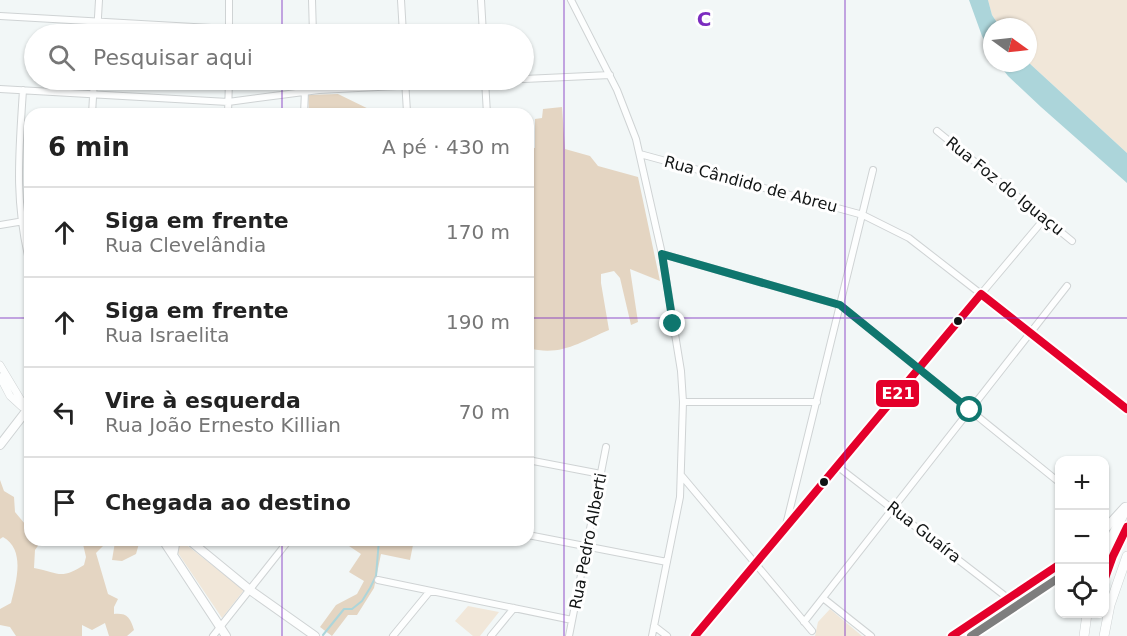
<!DOCTYPE html>
<html lang="pt">
<meta charset="utf-8">
<style>
body{margin:0;font-family:"DejaVu Sans",sans-serif;background:#f6f6f6;color:#222}
.controls{position:absolute;right:18px;bottom:18px;display:grid;overflow:hidden;border-radius:12px;box-shadow:0 2px 4px #0004}
.controls button{width:54px;height:54px;display:grid;place-items:center;padding:0;border:0;border-bottom:2px solid #e0e0e0;background:#fff;color:#222;font:30px sans-serif}
.compass{position:absolute;left:983px;top:18px;width:54px;height:54px;border-radius:50%;background:#fff;box-shadow:0 2px 4px #0004;rotate:105deg}
.stop{position:absolute;width:18px;height:18px;margin:-14px;border:4px solid #0f766e;border-radius:50%;background:#fff}
.stop.end{background:#0f766e;border-color:#fff;box-shadow:0 2px 6px #0008}
.list{margin:0;padding:0;list-style:none}
h2{display:flex;justify-content:space-between;align-items:center;height:78px;margin:0;padding:0 24px;font-size:26px}
h2 small{font-size:20px;font-weight:400;color:#767676}
.list li{display:grid;grid-template-columns:39px 1fr auto;gap:18px;align-items:center;box-sizing:border-box;height:90px;padding:0 24px;border-top:2px solid #e0e0e0}
.list b{display:block;font-size:22px;white-space:nowrap}
.list p{margin:0;font-size:20px;white-space:nowrap;color:#767676}
.list em{font-size:20px;font-style:normal;color:#767676}
.icon{flex:none;width:33px;height:33px;fill:none;stroke:currentColor;stroke-width:2;stroke-linecap:round;stroke-linejoin:round}
.map{position:relative;flex:none;width:1127px;height:636px;overflow:hidden}
.search{position:absolute;background:#fff;box-shadow:0 2px 4px #0004;left:24px;top:24px;width:510px;height:66px;display:flex;align-items:center;gap:15px;box-sizing:border-box;padding:0 21px;border-radius:33px;color:#767676;font-size:22px}
.panel{position:absolute;background:#fff;box-shadow:0 2px 4px #0004;left:24px;top:108px;width:510px;height:438px;border-radius:18px}
.map>svg:first-child{display:block}
</style>
<div class="map">
<svg width="1127" height="636" viewBox="0 0 1127 636">
<rect width="100%" height="100%" fill="#f2f7f7"/>
<path fill="#f1e7d9" d="M988,0h139v153l-99,-91v-35h-28l-8,-12z
M184,543l60,47 -22,28 -46,-68 2,-6z
M468,606l31,6 -19,24h-7l-18,-15z
M830,609l32,27h-47l3,-14z"/>
<path fill="#e4d5c2" d="M338,94l41,20h-70l-1,-19z
M562,107l3,42 25,7 8,10 40,11 22,104 -30,-12 8,53 -7,3 -11,-47 -6,-7 -13,3v9l8,47c-29,12 -48,27 -81,18v-201l7,1v-29l7,-1 1,-9z
M0,480l4,11 10,6 1,15 15,18v10h12l-7,10 -1,18c25,5 27,12 50,-3l2,-8 -4,-17h58l-4,14 -14,7 -10,-1 3,-18 -11,3 -8,8 12,41 10,5 -4,8v7c13,-1 16,3 20,16l-7,6h-18l-4,-13 -13,7 -10,-5v11h-66l-6,-9 -10,-2v-16l11,-6c5,-21 15,-53 -8,-66l-3,2z
M340,540h74l-4,20 -29,-6 -7,34 -17,27h-9l-16,21 -12,-9 16,-22 21,-11 7,-13 -15,-9 12,-18z"/>
<path fill="#acd5da" d="M969,0h19l4,15 8,12h-8v27l-10,-18z
M1028,62l99,91v30l-86,-76 -33,-31 -10,-13z"/>
<g fill="none" stroke-linecap="round" stroke-linejoin="round">
<path stroke="#acd5da" stroke-width="2" d="M323,635l21,-26h8l10,-8 8,-13 6,-12 3,-36"/>
<defs>
<path id="minor" d="M312,0l1,34
M401,0l2,34
M481,0l2,34
M571,0l46,90 19,49 26,115 19,117 2,31 -3,95 -28,139
M0,16l229,13
M97,34l2,-34
M229,34v-34
M524,79l86,-4
M318,80l1,10
M405,80l2,32
M485,80l2,34
M0,89l228,13 91,-12 198,-10
M23,90c-4,63 -9,111 7,174
M92,114l2,-34
M228,114l1,-34
M304,114l1,-23
M937,131l135,110
M640,154l223,61 46,23 72,56 64,-76
M0,225l30,-5
M662,254l178,51 220,178
M683,402h134
M528,460l73,14
M837,466l172,133
M681,475l131,156
M786,525l87,-355
M528,535l139,27
M378,580l194,40
M823,598l48,38
M804,622l263,-336
M654,626l13,10
M213,636l76,-96
M393,636l37,-45
M491,636l23,-28
M569,636l37,-189"/>
<path id="tertiary" d="M0,365l27,45
M0,377l10,19 12,11"/>
<path id="secondary" d="M0,445l27,-35 3,3
M1104,530l21,-23
M163,540l63,96
M189,540l61,50 65,46
M173,555l2,-11 4,-4
M695,636l286,-342 146,115
M952,636l108,-72"/>
<path id="primary" d="M1104,553l23,-46
M1084,636l3,-22
M1104,636l6,-31 17,-49"/>
</defs>
<use href="#minor" stroke="#cfd3d4" stroke-width="8"/>
<use href="#tertiary" stroke="#cfd3d4" stroke-width="8"/>
<use href="#secondary" stroke="#cfd3d4" stroke-width="10"/>
<use href="#primary" stroke="#cfd3d4" stroke-width="10"/>
<use href="#minor" stroke="#fdfefe" stroke-width="6"/>
<use href="#tertiary" stroke="#fdfefe" stroke-width="7"/>
<use href="#secondary" stroke="#fdfefe" stroke-width="8"/>
<use href="#primary" stroke="#fdfefe" stroke-width="9"/>
<defs>
<path id="bus-1" d="M1104,581l9,-25 14,-29
M695,636l286,-342 146,115
M952,636l108,-72"/>
<path id="bus-2" d="M971,636l89,-59"/>
</defs>
<use href="#bus-1" stroke="#fff" stroke-width="12"/>
<use href="#bus-2" stroke="#fff" stroke-width="12"/>
<use href="#bus-1" stroke="#e4002b" stroke-width="8"/>
<use href="#bus-2" stroke="#7e7e7e" stroke-width="8"/>
</g>
<g fill="none" stroke-linecap="round" stroke-linejoin="round">
<path stroke="#0f766e" stroke-width="8" d="M673,324l-11,-70 178,51 130,105"/>
</g>
<path fill="none" stroke="#7b2cbf" stroke-width="1.5" stroke-opacity="0.55" d="M282,0v34M564,0v636M845,0v636M282,80v34M0,318h30M528,318h599M282,540v96"/>
<g fill="#111414" stroke="#fff" stroke-width="2">
<circle cx="958" cy="321" r="5"/>
<circle cx="824" cy="482" r="5"/>
</g>
<g text-anchor="middle" dominant-baseline="central" stroke-width="6" stroke-linejoin="round" paint-order="stroke">
<g font-size="16" fill="#111414" stroke="#fff">
<text transform="translate(751 184) rotate(15)">Rua Cândido de Abreu</text>
<text transform="translate(1005 186) rotate(39)">Rua Foz do Iguaçu</text>
<text transform="translate(924 532) rotate(38)">Rua Guaíra</text>
<text transform="translate(588 541) rotate(-79)">Rua Pedro Alberti</text>
</g>
</g>
<g font-size="20" text-anchor="middle" font-weight="bold" fill="#7b2cbf" stroke="#fff" stroke-width="6" stroke-linejoin="round" paint-order="stroke">
<text x="704" y="26">C</text>
</g>
<rect stroke="#fff" stroke-width="2" x="875" y="379" width="45" height="29" rx="6" fill="#e4002b"/>
<g font-size="16" text-anchor="middle" font-weight="bold" fill="#fff">
<text x="898" y="399">E21</text>
</g>
</svg>
<div class="controls">
<button>+</button>
<button>−</button>
<button><svg class="icon" aria-label="locate" viewBox="0 0 24 24"><circle cx="12" cy="12" r="6"/><path d="M12 2v4M12 18v4M2 12h4M18 12h4"/></svg></button>
</div>
<svg class="compass" viewBox="-18 -18 36 36"><path d="M0-13l5 13h-10z" fill="#e53935"/><path d="M0 13l5-13h-10z" fill="#767676"/></svg>
<div class="stop" style="left:970px;top:410px"></div>
<div class="stop end" style="left:673px;top:324px"></div>
<div class="search"><svg class="icon" aria-label="search" viewBox="0 0 24 24"><circle cx="10" cy="10" r="6"/><path d="M15 15l6 6"/></svg>Pesquisar aqui</div>
<section class="panel">
<h2>6 min<small>A pé · 430 m</small></h2>
<ul class="list">
<li><svg class="icon" aria-label="ahead" viewBox="0 0 24 24"><path d="M12 20V5M6 11l6-6 6 6"/></svg><div><b>Siga em frente</b><p>Rua Clevelândia</p></div><em>170 m</em></li>
<li><svg class="icon" aria-label="ahead" viewBox="0 0 24 24"><path d="M12 20V5M6 11l6-6 6 6"/></svg><div><b>Siga em frente</b><p>Rua Israelita</p></div><em>190 m</em></li>
<li><svg class="icon" aria-label="left" viewBox="0 0 24 24"><path d="M17 20v-9H6M10 6l-5 5 5 5"/></svg><div><b>Vire à esquerda</b><p>Rua João Ernesto Killian</p></div><em>70 m</em></li>
<li><svg class="icon" aria-label="arrive" viewBox="0 0 24 24"><path d="M6 21V4h12l-3 4 3 4H6"/></svg><div><b>Chegada ao destino</b></div></li>
</ul>
</section>
</div>
